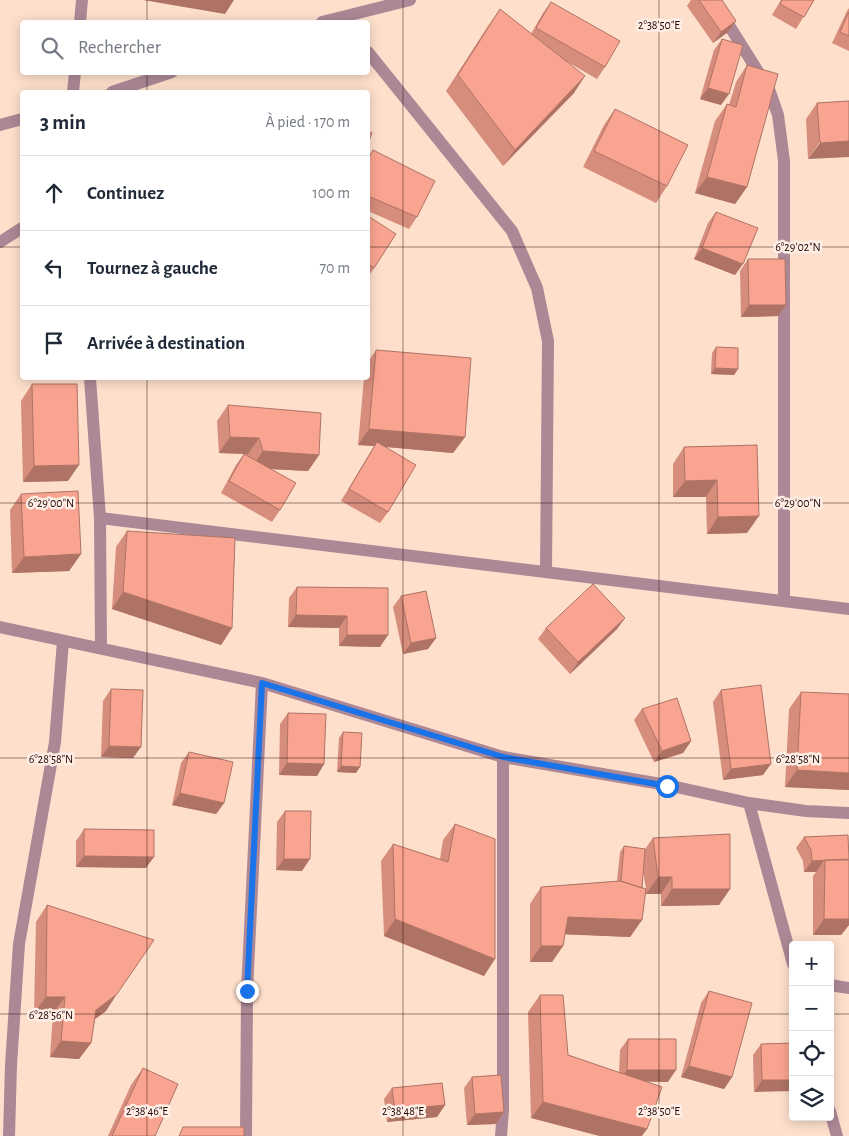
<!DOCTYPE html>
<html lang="fr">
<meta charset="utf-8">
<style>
body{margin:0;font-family:"Alegreya Sans",sans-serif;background:#f2f2f3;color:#1f2937}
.controls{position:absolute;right:15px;bottom:15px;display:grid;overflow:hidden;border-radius:5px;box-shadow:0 2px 12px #0003}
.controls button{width:45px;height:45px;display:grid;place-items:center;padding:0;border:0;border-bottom:1px solid #e0e1e3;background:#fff;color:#1f2937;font:25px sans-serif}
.stop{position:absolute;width:15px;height:15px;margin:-11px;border:4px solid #1a73e8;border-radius:50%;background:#fff}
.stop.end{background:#1a73e8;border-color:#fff;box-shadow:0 1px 5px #0008}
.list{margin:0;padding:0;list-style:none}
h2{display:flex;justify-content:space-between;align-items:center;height:65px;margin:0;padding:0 20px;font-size:21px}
h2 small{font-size:16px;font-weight:400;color:#747a83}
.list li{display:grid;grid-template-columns:32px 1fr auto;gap:15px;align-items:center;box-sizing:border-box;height:75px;padding:0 20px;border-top:1px solid #e0e1e3}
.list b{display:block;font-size:19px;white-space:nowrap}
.list em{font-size:16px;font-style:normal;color:#747a83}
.icon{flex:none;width:28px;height:28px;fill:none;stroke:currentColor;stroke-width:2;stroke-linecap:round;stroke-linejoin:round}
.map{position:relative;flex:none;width:849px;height:1136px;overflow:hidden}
.search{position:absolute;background:#fff;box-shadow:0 2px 12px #0003;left:20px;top:20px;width:350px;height:55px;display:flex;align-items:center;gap:12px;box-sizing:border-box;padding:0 18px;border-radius:5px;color:#747a83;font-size:19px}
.panel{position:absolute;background:#fff;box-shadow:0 2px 12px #0003;left:20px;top:90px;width:350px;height:290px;border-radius:5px}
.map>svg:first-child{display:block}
</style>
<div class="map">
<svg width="849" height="1136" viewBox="0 0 849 1136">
<rect width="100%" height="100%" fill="#fddfcb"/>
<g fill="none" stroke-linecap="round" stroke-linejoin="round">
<path stroke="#ac8896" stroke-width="12" d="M713,0l56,89 9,26 6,46v440
M80,22l2,-22
M322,22l88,-22
M368,52l144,179 25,57 11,53 -2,231
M73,92l2,-20
M112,92l60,-20
M0,125l22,-6
M0,242l22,-14
M90,378l10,140 1,130
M100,518l749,91
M0,627l262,56 241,74 164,28 82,18 57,8 43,2
M749,803l44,161
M830,985l19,3
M830,1111l7,25
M9,1136l2,-71 8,-121 36,-202 8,-101
M246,1136l1,-145 15,-308
M501,1136l2,-26v-353"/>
</g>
<path fill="#d68d7c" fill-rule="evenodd" d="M691,0h31l14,21 -8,11 -15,11 -26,-37z
M781,0h33l-18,29 -24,-14z
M551,2l54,65 -8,12 -33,-19 10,33 -71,73 -57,-75 42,-65 12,-17 31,25 12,-21z
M849,8v43l-17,-8 15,-32z
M722,39l-1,66 -21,-6 14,-49z
M747,65v122l-12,17 -40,-11 20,-72 12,-17 2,1 7,-23z
M849,101l-41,58 -2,-40 11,-16z
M615,109l52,77 -11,17 -73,-36 21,-42z
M373,150l44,67 -8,12 -41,-18v-53z
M716,212l19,63 -41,-16 14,-36z
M368,216l6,52 -6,9z
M748,259l38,46 -8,11 -37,1 -1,-46z
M716,347l22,22 -4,6 -23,-1 1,-21z
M376,350l89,87 -12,16 -66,-6 1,65 -8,11 -39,-22 33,-55 -16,-1 6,-67h4v-16z
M32,384l36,97 -45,1 -2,-81z
M228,405l91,50 -11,16 -37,-2 9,41 -8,12 -51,-29 15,-28 8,-11 -25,-1 -2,-32z
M757,445l-10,88 -40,1 -1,-37h-33v-33l11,-17z
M21,494l60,60 -12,17 -57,2 -2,-63z
M127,531l105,97 -11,17 -109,-36 4,-62z
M297,587l91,1 -8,59 -41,-1v-18l-51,-1 1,-29z
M401,596l35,42 -8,11 -25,5 -10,-47z
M625,618l-8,11 -47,45 -32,-35 8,-11z
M111,689l22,69 -32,-1 2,-56z
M721,690l42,85 -40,5 -10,-78z
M801,692l48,98 -64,-3 4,-78z
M642,709l49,32 -8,12 -29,9 -20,-42z
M288,713l36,51 -7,12 -38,-1 1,-51z
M343,732l13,41 -19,-1 2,-34z
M189,752l35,51 -8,11 -44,-9 9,-42z
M285,811l17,60 -26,-1 1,-48z
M455,824l29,152 -100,-40 -3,-75 12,-17 47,15 3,-19z
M84,829l62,39 -70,-1v-26z
M848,835l1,90 -8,10h-28v-59l3,-4h-12l-1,-11 -7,-13 8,-11z
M653,838l77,51 -11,16 -58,1v-12h-15v-5l-4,31 -12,17 -65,-3 -2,12 -11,16h-22v-58l11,-17 76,-6 3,-29 4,-6 21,3zM643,871l3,18 -4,-1z
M47,905l59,106 -11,8 -4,24 -12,16 -29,-2 3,-44h-19l2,-91z
M709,991l23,86 -8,12 -43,-12 20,-74z
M540,995l28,60 51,18 1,-23 8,-11 40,43 -24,-1 -2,55h-42l-69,-18 -3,-106z
M793,1043l-39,49 -1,-37 8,-11z
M143,1068l12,68h-47l23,-51z
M472,1077l32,35 -8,12 -29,1 -3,-37z
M392,1088l53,17 -8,12 -50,5 -3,-23z"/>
<path fill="#ae7365" d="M143,0h91l-9,14z
M736,21l-8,11 -15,11 8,-11z
M585,76l-11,17 -71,73 12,-16z
M708,88l21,6 -8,11 -21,-6z
M849,141v16l-41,2 12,-16z
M707,177l40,10 -12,17 -40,-11z
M702,248l41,16 -8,11 -41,-16z
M749,305h37l-8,11 -37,1z
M715,368l23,1 -4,6 -23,-1z
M369,429l96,8 -12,16 -78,-7 2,-4 -3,4 -16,-1z
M230,437l29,1 -11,16 -29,-1z
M263,451l56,4 -11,16 -57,-3z
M79,465l-11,16 -45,1 11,-16z
M717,480l-11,17h-33l12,-16z
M759,516l-12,17 -40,1 11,-17z
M81,554l-12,17 -57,2 12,-16z
M123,592l109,36 -11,17 -109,-36z
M296,615l51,1 -8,12 -51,-1z
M625,618l-8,11 -47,45 8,-12z
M347,635h41l-8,12 -41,-1z
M436,638l-8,11 -25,5 8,-11z
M691,741l-8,12 -29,9 8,-11z
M109,746l32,1 -8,11 -32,-1z
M287,763l37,1 -7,12 -38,-1z
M771,764l-8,11 -40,5 8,-11z
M341,766l19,1 -4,6 -19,-1z
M797,770l52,3v17l-64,-3z
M180,793l44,10 -8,11 -44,-9z
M84,856l70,1 -8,11 -70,-1z
M284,859h26l-8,12 -26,-1z
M824,860l-8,12h-12l8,-11z
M658,877h14l-11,17h-15z
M672,889h58l-11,16 -58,1z
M849,914v11l-8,10h-28l11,-16z
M568,917l74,3 -12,17 -74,-3z
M395,919l100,40 -11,17 -100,-40z
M541,946h22l-11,16h-22z
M117,994l-11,17 -22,16 12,-17z
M46,997h19l-12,16h-19z
M61,1041l30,2 -12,16 -29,-2z
M689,1066l43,11 -8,12 -43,-12z
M627,1070h49l-8,12 -49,-1z
M762,1080h31v11l-39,1z
M543,1102l104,27 -5,7h-42l-69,-18z
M445,1105l-8,12 -50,5 8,-12z
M504,1112l-8,12 -29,1 8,-11z"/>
<path fill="#f9a490" stroke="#ae7365" d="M699,0h23l14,21 -15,11z
M782,0h32l-10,17 -24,-13z
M551,2l69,39 -15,26 -69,-39z
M500,9l85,67 -70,74 -57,-75z
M849,12v24l-9,-4z
M722,39l21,6 -14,49 -21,-6z
M747,65l31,9 -31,113 -40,-10 20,-73 9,3z
M849,101v40l-29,2 -3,-40z
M615,109l73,36 -21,41 -73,-35z
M368,131l4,2 -4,10z
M373,150l62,31 -18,36 -49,-21v-37z
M716,212l42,16 -15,36 -41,-16z
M368,216l28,18 -22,34 -6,-4z
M748,259h37l1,46h-37z
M716,347l22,1v21l-23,-1z
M376,350l95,8 -6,79 -96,-8z
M32,384h45l2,81 -45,1z
M228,405l93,8 -2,42 -56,-4 -4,-13 -29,-1z
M377,442l39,23 -28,47 -39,-23z
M757,445l2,71 -41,1 -1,-37 -32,1 -1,-34z
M244,454l52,29 -16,27 -51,-29z
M78,491l3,63 -57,3 -3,-63z
M127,531l108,7 -3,90 -109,-36z
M593,584l32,34 -47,44 -32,-34z
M297,587l91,1v47h-41v-19l-51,-1z
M426,591l10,47 -25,5 -10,-47z
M761,685l10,79 -40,5 -10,-79z
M111,689l32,1 -2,57 -32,-1z
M801,692l48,2v79l-52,-3z
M677,698l14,43 -29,10 -20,-42z
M288,713l38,1 -2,50 -37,-1z
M343,732l19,1 -2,34 -19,-1z
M189,752l44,10 -9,41 -44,-10z
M285,811h26l-1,48h-26z
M455,824l40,15v120l-100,-40 -2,-75 55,18z
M84,829l70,1v27l-70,-1z
M730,834v55h-58v-12h-14l-5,-39z
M848,835l1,24 -37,2 -1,-11 -7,-13z
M624,846l21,3 -3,39 -21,-7z
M825,860h24v59h-25z
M620,881l26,8 -4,31 -74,-3 -5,29h-22v-59z
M47,905l107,35 -37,54 -21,16 -5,33 -30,-2 4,-44h-19z
M709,991l43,12 -20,74 -43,-11z
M540,995h23l5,60 94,32 -15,42 -104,-27z
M628,1039h48v31h-49z
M793,1043v37h-31l-1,-36z
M143,1068l35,16 -23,52h-43z
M501,1075l3,37 -29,2 -3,-37z
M442,1083l3,22 -50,5 -3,-22z
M183,1127h61v9h-65z"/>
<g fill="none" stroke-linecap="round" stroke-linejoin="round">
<path stroke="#1a73e8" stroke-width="6" d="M247,991l15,-308 241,74 164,29"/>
</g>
<path fill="none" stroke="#1c0400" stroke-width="1" stroke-opacity="0.45" d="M147,0v22M403,0v1136M659,0v1136M147,72v20M0,247h22M368,247h481M147,378v758M0,503h849M0,758h849M0,1014h793M830,1014h19"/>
<g font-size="12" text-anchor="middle" fill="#1c0400" stroke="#ffefe6" stroke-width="5" stroke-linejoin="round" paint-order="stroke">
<text x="659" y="29">2°38'50"E</text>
<text x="798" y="251">6°29'02"N</text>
<text x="51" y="507">6°29'00"N</text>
<text x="798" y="507">6°29'00"N</text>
<text x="51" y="763">6°28'58"N</text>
<text x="798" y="763">6°28'58"N</text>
<text x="51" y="1019">6°28'56"N</text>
<text x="147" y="1115">2°38'46"E</text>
<text x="403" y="1115">2°38'48"E</text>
<text x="659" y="1115">2°38'50"E</text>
</g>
</svg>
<div class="controls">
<button>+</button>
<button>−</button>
<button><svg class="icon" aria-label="locate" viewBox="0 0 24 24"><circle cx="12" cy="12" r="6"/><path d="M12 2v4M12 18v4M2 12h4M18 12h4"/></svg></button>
<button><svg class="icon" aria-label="layers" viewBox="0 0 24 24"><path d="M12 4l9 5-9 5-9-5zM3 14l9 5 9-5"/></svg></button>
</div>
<div class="stop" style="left:667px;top:786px"></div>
<div class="stop end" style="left:247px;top:991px"></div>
<div class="search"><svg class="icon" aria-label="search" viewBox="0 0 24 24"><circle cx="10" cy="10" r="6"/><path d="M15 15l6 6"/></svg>Rechercher</div>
<section class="panel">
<h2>3 min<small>À pied · 170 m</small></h2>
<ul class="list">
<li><svg class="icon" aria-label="ahead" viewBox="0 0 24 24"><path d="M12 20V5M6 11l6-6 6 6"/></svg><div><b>Continuez</b></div><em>100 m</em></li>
<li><svg class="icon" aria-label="left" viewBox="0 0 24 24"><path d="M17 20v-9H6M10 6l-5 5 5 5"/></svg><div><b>Tournez à gauche</b></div><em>70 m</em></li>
<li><svg class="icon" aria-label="arrive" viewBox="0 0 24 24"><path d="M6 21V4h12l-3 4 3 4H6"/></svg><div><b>Arrivée à destination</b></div></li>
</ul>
</section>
</div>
